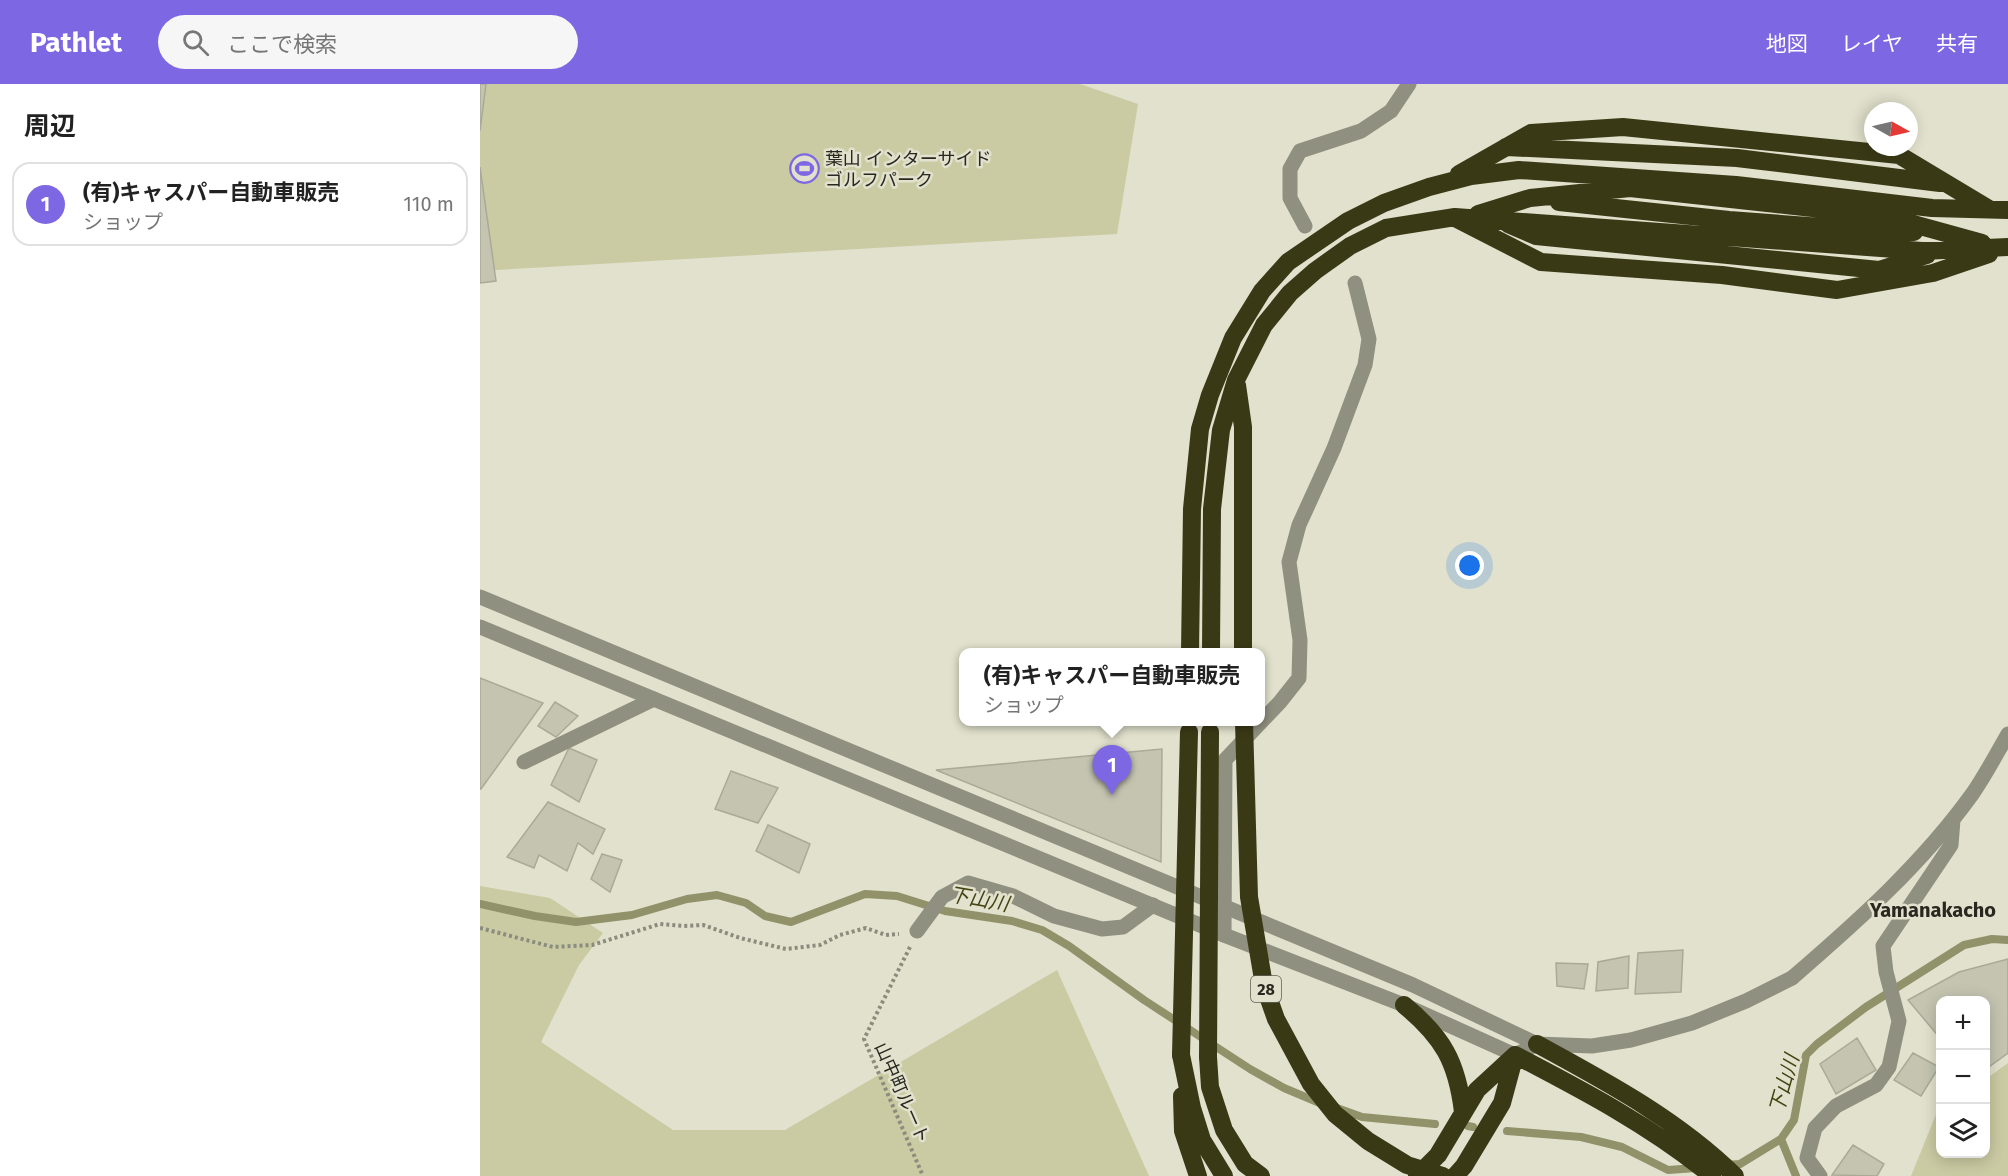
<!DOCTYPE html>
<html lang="ja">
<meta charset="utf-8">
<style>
body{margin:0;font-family:"Fira Sans","Noto Sans JP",sans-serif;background:#f6f6f6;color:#222}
.controls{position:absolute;right:18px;bottom:18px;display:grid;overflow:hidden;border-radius:12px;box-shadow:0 3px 15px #0003}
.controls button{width:54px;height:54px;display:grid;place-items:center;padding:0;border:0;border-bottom:2px solid #e0e0e0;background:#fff;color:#222;font:30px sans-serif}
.compass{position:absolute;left:1384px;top:18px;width:54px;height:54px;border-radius:50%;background:#fff;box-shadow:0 3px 15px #0003;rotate:98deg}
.you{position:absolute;left:990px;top:482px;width:21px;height:21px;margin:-15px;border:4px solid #fff;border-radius:50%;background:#1a73e8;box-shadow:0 0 0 9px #1a73e833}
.badge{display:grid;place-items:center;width:39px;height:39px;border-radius:50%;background:#7d67e3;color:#fff;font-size:20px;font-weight:700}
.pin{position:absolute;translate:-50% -50px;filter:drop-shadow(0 2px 3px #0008)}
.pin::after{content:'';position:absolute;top:32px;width:21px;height:18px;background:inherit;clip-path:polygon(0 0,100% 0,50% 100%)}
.popup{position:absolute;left:479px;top:564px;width:306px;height:78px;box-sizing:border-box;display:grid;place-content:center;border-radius:12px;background:#fff;filter:drop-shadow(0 2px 4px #0005);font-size:20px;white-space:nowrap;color:#767676}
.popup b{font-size:22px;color:#222}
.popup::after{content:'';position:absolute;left:50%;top:100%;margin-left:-12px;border:12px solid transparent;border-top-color:#fff}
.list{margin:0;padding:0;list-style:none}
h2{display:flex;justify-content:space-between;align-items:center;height:78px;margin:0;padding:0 24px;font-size:26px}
h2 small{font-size:20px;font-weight:400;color:#767676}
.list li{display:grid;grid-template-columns:39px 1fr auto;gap:18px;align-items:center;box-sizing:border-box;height:84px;margin:0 12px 12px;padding:0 12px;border:2px solid #e0e0e0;border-radius:18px}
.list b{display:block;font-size:22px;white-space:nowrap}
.list p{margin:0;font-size:20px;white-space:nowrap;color:#767676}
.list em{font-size:20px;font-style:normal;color:#767676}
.icon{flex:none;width:33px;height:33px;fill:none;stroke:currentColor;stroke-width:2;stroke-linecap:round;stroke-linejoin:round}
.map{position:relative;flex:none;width:1528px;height:1092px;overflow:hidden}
header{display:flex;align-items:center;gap:36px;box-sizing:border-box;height:84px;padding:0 30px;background:#7d67e3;color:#fff}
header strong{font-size:28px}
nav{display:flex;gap:33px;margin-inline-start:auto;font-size:21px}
.search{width:420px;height:54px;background:#f6f6f6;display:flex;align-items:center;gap:15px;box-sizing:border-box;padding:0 21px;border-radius:33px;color:#767676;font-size:22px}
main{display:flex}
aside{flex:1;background:#fff}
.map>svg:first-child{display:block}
</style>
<header>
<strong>Pathlet</strong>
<div class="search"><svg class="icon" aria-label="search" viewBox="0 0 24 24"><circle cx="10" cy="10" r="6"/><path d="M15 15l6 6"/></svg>ここで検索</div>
<nav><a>地図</a><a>レイヤ</a><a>共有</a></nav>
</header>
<main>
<aside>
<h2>周辺<small></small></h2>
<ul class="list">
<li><span class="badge">1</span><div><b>(有)キャスパー自動車販売</b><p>ショップ</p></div><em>110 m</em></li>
</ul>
</aside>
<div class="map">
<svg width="1528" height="1092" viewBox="0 0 1528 1092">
<rect width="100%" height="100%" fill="#e1e1cd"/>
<path fill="#cacaa3" d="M0,0h600l58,20 -21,130 -637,37z
M0,802l70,12 53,35 -24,32 -38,77 132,88h112l272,-160 92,206h-669z
M1528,979v113h-97l26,-64 3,-2v44h46v-75z"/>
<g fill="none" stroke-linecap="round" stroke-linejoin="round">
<path stroke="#91916a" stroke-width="8" d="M0,820l55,12 41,6 56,-7 55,-16 30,-4 29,8 19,13 26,6 74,-28 32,2 48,15 67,10 30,9 27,16 75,54 106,69 34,19 38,16
M857,1024l25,9 73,7
M988,1042l5,1
M1027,1047l74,6 41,10 46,23 28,-2
M1301,1055l15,37
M1246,1081l14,-1 41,-25 13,-19 12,-65 11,-11 49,-37 98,-62 28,-6 16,1"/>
</g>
<path fill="#c4c4b1" stroke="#a9aa97" stroke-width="1.5" d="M0,0h6l-6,47z
M0,83l16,114 -16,2z
M0,594l63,25 -62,86h-1z
M75,618l23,14 -22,21 -18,-11z
M89,664l28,12 -18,42 -28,-17z
M682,665l-1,113 -225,-92z
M251,687l47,17 -20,35 -43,-14z
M68,718l57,27 -12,25 -15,-11 -11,28 -28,-16 -5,13 -27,-11z
M288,741l42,19 -11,29 -43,-22z
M122,770l20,6 -12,32 -19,-13z
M1203,866l-2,42 -46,2 3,-41z
M1149,872l-1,32 -32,3 2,-29z
M1528,875v94l-22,16v-69h-46v38l-32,-38 51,-28z
M1076,879l32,1 -4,25 -27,-3z
M1377,954l19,32 -40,24 -16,-30z
M1433,969l26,14 -18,29 -27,-16z
M1373,1061l31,19 -7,12 -45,-1z"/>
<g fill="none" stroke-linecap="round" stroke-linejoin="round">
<path stroke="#8c8c7e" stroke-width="4" stroke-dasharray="3 3" stroke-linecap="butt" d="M0,844l73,19 39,-2 68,-21 23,2 20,-1 37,13 46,11 34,-4 20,-10 26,-7 20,7 13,-1
M430,863l-46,92 59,137"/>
<path stroke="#909080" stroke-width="15" d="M825,142l-15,-28v-29l10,-18 61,-20 30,-20 18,-27
M44,678l130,-63
M744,851l1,-175 55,-58 19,-24 1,-38 -11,-78 10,-37 35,-77 31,-83 4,-26 -14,-56"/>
<path stroke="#909080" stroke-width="15" d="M437,847l25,-34 26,-14 45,13 41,20 48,13 21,-2 30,-22
M1312,894c66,-57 130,-114 181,-185 13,-19 24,-40 35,-59
M1340,1092l-13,-18 8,-30 21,-22 40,-21 13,-18 10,-46 -13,-49 -3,-26 68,-101 2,-25"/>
<path stroke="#909080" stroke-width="15" d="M0,513l933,388 124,59
M0,543l744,308 180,70 111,50 22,-11 55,2 39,-6 61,-17 54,-22 46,-23"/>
<path stroke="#3a3916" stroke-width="18" d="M1026,63l231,11 203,25
M979,90l72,-41 92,-6 276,28 90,54
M1079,118l170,18 133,10 52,2
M998,130l52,-16 100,-10 254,28 98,27
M977,135l84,43 181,13 115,15 96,-17 56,-19
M1028,140l28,12 343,34 48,-15
M757,301l6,42v225
M710,568l2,-143 8,-80 10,-34 23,-57 29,-47 26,-29 60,-41 36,-18 45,-16 42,-11 48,-6 217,15 196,23 76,2
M731,568l1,-143 9,-79 15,-50 28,-55 26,-32 25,-22 35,-25 36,-18 69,-11 467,34 86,-4
M924,921c39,32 53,57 59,107
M1057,960c70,38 141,76 198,132
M701,971l11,53 10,32 22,36
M1035,971c69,36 136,71 197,121
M728,973l2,30 14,43 21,34 16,12
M702,1012l1,35 15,45
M937,1092l21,-21 39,-65 38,-35
M975,1092l9,-10 38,-63 13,-48"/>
<path stroke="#3a3916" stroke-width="18" d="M764,638l5,175 15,88 12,34 35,65 24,30 33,27 39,24 36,11
M701,971l8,-323
M728,973l2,-325"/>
</g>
<defs>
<symbol id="stadium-ring" viewBox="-11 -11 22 22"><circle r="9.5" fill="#e1e1cd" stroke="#7d67e3" stroke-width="1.5"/><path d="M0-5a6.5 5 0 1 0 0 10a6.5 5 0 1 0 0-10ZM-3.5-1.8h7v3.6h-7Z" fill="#7d67e3"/></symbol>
</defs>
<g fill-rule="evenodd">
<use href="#stadium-ring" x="308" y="68" width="33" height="33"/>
</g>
<g text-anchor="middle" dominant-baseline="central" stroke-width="5" stroke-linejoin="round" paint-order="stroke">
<rect fill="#e1e1cd" stroke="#606054" stroke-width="1.5" x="771" y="892" width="30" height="26" rx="4.5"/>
<g font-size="16" font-weight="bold" fill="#282820">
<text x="786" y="905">28</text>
</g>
<g font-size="18" fill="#282820" stroke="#e1e1cd" text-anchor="start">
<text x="345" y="75">葉山 インターサイド<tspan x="345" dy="21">ゴルフパーク</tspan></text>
</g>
<g font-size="18" fill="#282820" stroke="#e1e1cd">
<text transform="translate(422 1009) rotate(66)">山中町ルート</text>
</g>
<g font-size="20" font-style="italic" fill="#444312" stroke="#e1e1cd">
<text transform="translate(499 815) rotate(10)">下山川</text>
<text transform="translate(1304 1000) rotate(-74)">下山川</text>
</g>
<g font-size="20" font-weight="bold" fill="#282820" stroke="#e1e1cd">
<text x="1453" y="826">Yamanakacho</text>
</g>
</g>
</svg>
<div class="controls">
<button>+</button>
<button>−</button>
<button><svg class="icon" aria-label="layers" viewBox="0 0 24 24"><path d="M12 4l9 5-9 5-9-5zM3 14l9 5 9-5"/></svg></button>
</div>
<svg class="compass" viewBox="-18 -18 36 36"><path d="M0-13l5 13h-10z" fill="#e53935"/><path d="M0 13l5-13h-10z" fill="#767676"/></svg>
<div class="you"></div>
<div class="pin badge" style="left:632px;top:711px">1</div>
<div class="popup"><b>(有)キャスパー自動車販売</b>ショップ</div>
</div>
</main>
